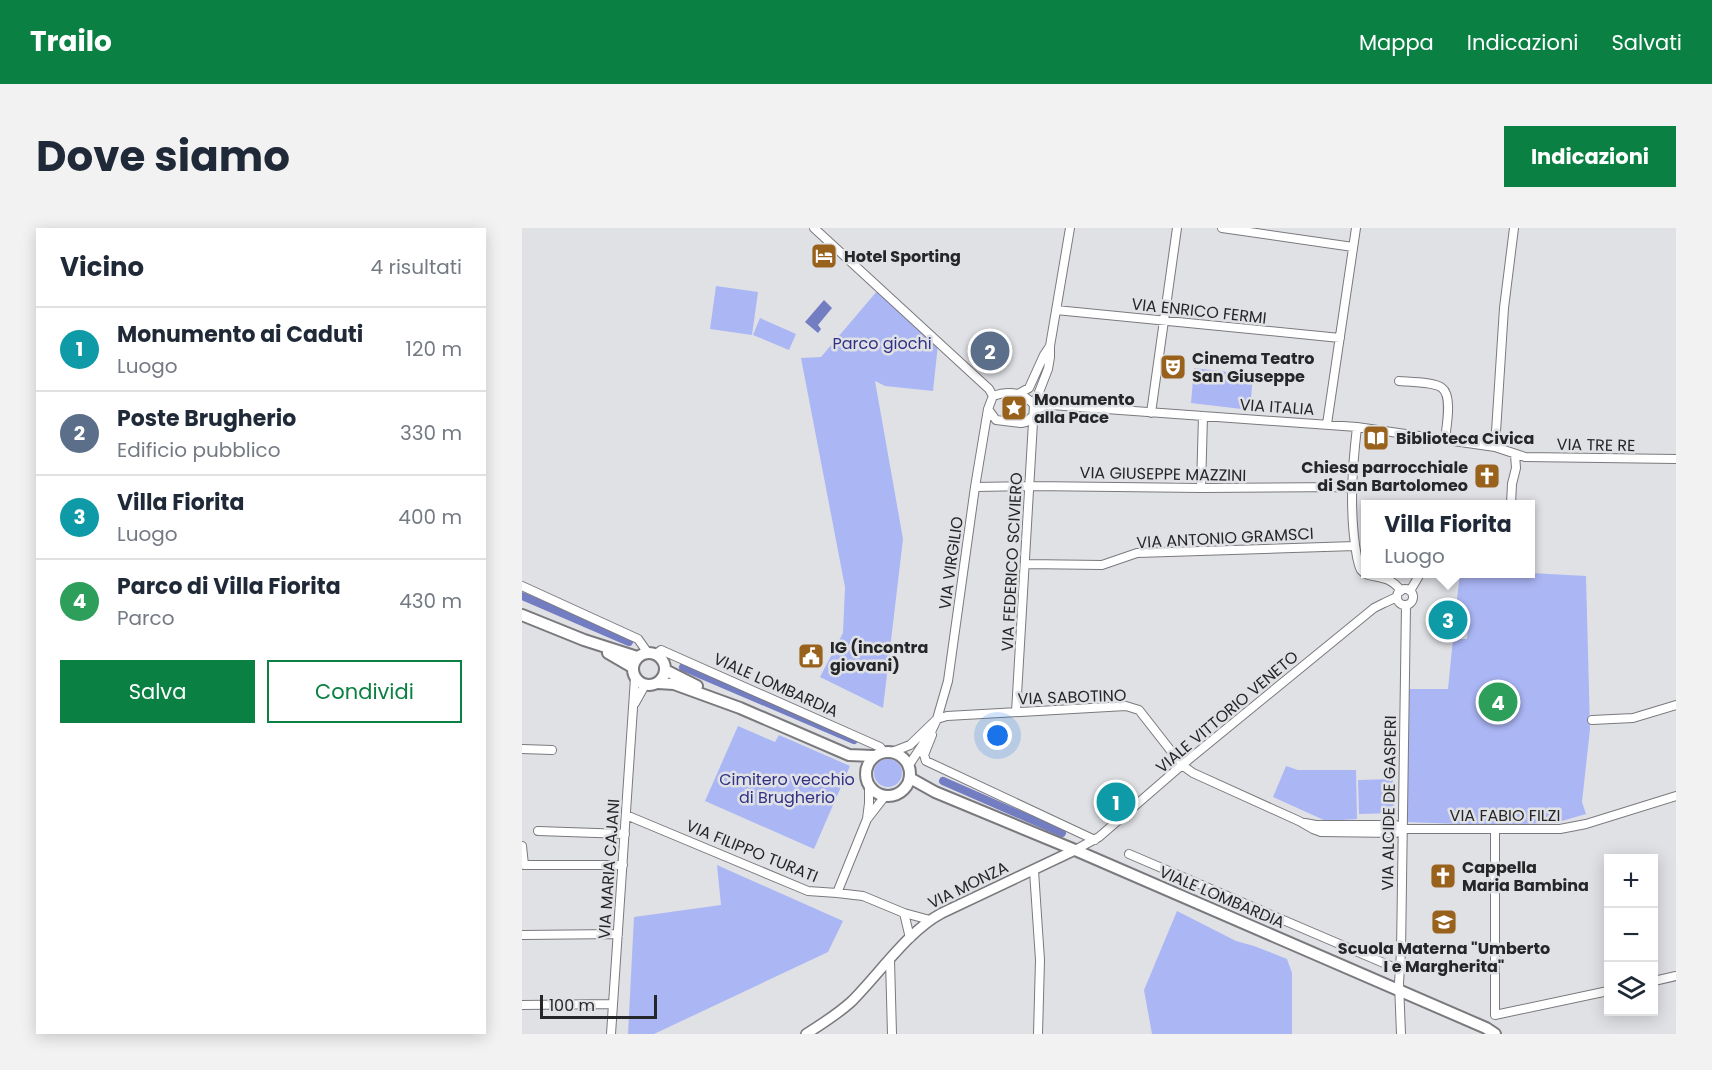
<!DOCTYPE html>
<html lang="it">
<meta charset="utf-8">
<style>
body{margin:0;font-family:Poppins,sans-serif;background:#f2f2f3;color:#1f2937}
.controls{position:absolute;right:18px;bottom:18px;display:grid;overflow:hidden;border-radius:0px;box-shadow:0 3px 15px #0003}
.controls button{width:54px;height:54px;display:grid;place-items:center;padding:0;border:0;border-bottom:2px solid #e0e1e3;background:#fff;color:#1f2937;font:30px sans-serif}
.scale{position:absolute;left:18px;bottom:15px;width:117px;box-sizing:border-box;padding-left:6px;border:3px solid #252627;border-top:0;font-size:16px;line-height:21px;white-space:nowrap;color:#252627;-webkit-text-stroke:4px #e0e1e5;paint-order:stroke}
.you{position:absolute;left:476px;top:508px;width:21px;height:21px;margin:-15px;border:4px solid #fff;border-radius:50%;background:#1a73e8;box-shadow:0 0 0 9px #1a73e833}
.badge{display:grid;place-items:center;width:39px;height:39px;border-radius:50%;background:#0b8043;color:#fff;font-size:20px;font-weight:700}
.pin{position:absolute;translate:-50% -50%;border:3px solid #fff;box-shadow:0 2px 6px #0006}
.popup{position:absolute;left:839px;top:272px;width:174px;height:78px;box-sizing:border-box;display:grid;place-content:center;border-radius:0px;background:#fff;filter:drop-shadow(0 2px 4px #0005);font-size:20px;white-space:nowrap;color:#747a83}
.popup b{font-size:22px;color:#1f2937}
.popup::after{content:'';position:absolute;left:50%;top:100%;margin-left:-12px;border:12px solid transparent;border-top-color:#fff}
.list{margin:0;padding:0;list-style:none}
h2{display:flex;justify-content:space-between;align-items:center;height:78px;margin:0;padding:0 24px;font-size:26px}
h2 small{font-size:20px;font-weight:400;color:#747a83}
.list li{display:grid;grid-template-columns:39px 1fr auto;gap:18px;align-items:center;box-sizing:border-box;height:84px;padding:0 24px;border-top:2px solid #e0e1e3}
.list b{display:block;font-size:22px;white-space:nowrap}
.list p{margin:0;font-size:20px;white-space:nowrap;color:#747a83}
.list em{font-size:20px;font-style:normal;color:#747a83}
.actions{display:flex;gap:12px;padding:18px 24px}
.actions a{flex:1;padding:14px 0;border:2px solid #0b8043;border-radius:0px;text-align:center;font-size:21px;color:#0b8043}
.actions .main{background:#0b8043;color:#fff}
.icon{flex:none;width:33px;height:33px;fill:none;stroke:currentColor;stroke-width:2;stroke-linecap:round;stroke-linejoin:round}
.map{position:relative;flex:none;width:1154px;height:806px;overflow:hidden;border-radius:0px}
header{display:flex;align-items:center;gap:36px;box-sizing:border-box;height:84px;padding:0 30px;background:#0b8043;color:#fff}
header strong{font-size:28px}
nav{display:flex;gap:33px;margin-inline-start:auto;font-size:21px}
.intro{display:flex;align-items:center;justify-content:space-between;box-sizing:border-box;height:144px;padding:0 36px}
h1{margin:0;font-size:42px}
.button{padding:15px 27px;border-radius:0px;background:#0b8043;color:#fff;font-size:21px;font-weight:700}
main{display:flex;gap:36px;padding:0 36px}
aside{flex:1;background:#fff;border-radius:0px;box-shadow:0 3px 15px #0003}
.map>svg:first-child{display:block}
</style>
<header>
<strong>Trailo</strong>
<nav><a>Mappa</a><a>Indicazioni</a><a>Salvati</a></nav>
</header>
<div class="intro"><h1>Dove siamo</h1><a class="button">Indicazioni</a></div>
<main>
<aside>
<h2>Vicino<small>4 risultati</small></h2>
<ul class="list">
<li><span class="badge" style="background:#0f9aa8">1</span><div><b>Monumento ai Caduti</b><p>Luogo</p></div><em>120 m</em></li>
<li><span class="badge" style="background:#5c6f8a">2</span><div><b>Poste Brugherio</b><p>Edificio pubblico</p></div><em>330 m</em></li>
<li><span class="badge" style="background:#0f9aa8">3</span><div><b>Villa Fiorita</b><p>Luogo</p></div><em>400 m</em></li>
<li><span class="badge" style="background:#2e9e5b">4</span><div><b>Parco di Villa Fiorita</b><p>Parco</p></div><em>430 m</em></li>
</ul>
<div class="actions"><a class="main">Salva</a><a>Condividi</a></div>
</aside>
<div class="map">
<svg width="1154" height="806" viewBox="0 0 1154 806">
<rect width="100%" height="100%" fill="#e0e1e5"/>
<path fill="#abb6f5" d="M194,58l42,6 -6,43 -42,-6z
M356,62l60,54 -5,47 -48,-5 -10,-5 28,158 -20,169 -63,-31 23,-44 2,-46 -44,-229 20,-1z
M238,90l36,16 -7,16 -36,-15z
M672,140l59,7 -3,35 -59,-7z
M1009,345l55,3 4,153 -8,73 4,12 -31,9 -65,2 -85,-3 2,-133h41l5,-50h14l1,-13 -14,-2 6,-50z
M216,498l37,16 4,-7 71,31 -36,83 -109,-48z
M352 545a14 14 0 1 1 28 0a14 14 0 1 1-28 0Z
M764,538l12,4h58l1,49 -31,2 -53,-24z
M871,551l1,34 -35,1 -1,-34z
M195,637l126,56 -15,31 -174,82h-26l6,-117 87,-12z
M655,683l59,30 18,5 33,13 5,14v61h-140l-8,-44z"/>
<path fill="#737dc2" d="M302,72l8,8 -14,17 3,4 -3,4 -13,-11z"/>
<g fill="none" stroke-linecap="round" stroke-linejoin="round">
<path stroke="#737dc2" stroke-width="8" d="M0,368l107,46
M161,439l171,73
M421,553l119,52"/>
<defs>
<path id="minor" d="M292,0l175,161 4,7
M700,0l131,19
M534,82l284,28
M877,153c11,1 36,1 43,7 11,8 4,40 3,52
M496,166l11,-6 15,-33 6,-9
M512,177c-11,-13 -24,-15 -41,-9l-5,13 8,11 25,3 5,-1 8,-7
M513,181l16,-4 306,22 138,20 30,10 151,2
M629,185l26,-185
M805,196l29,-196
M835,199c-5,43 -8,87 0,130 1,4 2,10 4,13 8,11 26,1 40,21
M973,219l9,-139 10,-80
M453,259l55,-1 171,2 150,-1
M679,260l2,-72
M989,276l1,-20 4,-16 -1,-13
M503,336l77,1 35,-12 218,-7
M0,358l116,53 10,14
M875 369a8 8 0 1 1 16 0a8 8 0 1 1-16 0Z
M888,363l10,-17
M134,426l5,-4 219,97 4,5
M113,475l10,-18
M494,484l18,-307 14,-36 2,-12v-11l20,-118
M1070,492l41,-2 43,-13
M410,507l-8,20 2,6 169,79
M0,521l30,1
M370,524l18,-7 27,-26 10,-3 179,-10 13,4 43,55 11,8 106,48 14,8 8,3 75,1 6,-4
M387,537l22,-33 6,-13 11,-38 27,-194 13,-78
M104,587l182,76 29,2 26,3 41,17 26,7
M346,590l17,-22
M783,595l11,2h80l6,4h158l26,-5 90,-28
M973,602v185l113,-24
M16,603l87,3
M0,618l2,19h99
M553,622l24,-13 83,-72 192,-157 10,-5 13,-6
M607,626l271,116
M512,643l6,89 -2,74
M315,665l30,-74 2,-16v-18
M382,685l6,25
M0,707l96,-1
M368,732l2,74
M1132,753l22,-5
M0,777l91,-1
M89,806l24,-356
M879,806l-2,-51 2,-31 5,-347"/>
<path id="tertiary" d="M284,806c16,-10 32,-20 46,-33 28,-28 56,-70 90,-88l133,-63"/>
<path id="secondary" d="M0,387l62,25 53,17
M111 441a16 16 0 1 1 32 0a16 16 0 1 1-32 0Z
M86,425l24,14
M143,442l32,16
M136,455l16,1 66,24 109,47 24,1
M344 546a22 22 0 1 1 44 0a22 22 0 1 1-44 0Z
M388,550l25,14 140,58 411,178 9,6"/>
</defs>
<use href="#minor" stroke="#7a7a7e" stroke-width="10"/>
<use href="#tertiary" stroke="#7a7a7e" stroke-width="12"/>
<use href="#secondary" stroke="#7a7a7e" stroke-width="14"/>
<use href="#minor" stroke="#fff" stroke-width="8"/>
<use href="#tertiary" stroke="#fff" stroke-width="9"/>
<use href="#secondary" stroke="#fff" stroke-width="10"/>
</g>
<defs>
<symbol id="hotel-square" viewBox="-11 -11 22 22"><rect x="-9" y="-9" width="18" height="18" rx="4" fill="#99621c" stroke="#e0e1e5"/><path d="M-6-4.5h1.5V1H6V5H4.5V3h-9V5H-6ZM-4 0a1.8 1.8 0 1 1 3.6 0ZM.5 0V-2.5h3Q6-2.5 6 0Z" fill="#fff"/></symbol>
<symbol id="theatre-square" viewBox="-11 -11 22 22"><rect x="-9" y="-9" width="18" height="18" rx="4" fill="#99621c" stroke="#e0e1e5"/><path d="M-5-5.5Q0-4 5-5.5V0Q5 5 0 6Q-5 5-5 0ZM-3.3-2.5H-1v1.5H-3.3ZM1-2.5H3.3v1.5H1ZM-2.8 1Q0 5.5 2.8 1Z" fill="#fff"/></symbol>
<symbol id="sight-square" viewBox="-11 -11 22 22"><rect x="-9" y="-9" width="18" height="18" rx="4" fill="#99621c" stroke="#e0e1e5"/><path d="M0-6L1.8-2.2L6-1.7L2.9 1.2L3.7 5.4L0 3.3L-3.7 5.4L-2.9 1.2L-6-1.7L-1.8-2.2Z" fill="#fff"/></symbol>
<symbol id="library-square" viewBox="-11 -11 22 22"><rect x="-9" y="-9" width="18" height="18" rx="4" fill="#99621c" stroke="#e0e1e5"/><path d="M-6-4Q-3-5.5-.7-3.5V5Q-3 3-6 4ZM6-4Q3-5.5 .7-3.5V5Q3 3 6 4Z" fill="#fff"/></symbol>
<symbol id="church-square" viewBox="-11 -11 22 22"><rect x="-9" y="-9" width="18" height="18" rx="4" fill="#99621c" stroke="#e0e1e5"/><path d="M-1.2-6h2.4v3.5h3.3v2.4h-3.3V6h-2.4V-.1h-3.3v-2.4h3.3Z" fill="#fff"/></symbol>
<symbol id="civic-square" viewBox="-11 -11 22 22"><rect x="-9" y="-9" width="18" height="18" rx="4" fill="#99621c" stroke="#e0e1e5"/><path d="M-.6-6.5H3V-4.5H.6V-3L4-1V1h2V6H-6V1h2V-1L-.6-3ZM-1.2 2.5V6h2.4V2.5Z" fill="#fff"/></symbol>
<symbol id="school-square" viewBox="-11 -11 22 22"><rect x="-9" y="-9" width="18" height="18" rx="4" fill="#99621c" stroke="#e0e1e5"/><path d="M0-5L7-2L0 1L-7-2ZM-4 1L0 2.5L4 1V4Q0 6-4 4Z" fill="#fff"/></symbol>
</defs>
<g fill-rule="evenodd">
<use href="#hotel-square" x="287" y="13" width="30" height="30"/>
<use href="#theatre-square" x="636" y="124" width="30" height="30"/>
<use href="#sight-square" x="477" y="165" width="30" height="30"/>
<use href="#library-square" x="839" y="195" width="30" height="30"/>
<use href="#church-square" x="950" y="233" width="30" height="30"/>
<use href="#civic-square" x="274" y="413" width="30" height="30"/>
<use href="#church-square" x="906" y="633" width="30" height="30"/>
<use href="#school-square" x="907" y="679" width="30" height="30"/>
</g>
<g text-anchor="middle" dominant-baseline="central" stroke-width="5" stroke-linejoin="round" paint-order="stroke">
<g font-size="16" font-weight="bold" fill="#252627" stroke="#e0e1e5" text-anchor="start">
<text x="322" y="28">Hotel Sporting</text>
<text x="670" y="130">Cinema Teatro<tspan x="670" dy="18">San Giuseppe</tspan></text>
<text x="512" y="171">Monumento<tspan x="512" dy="18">alla Pace</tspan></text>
<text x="874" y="210">Biblioteca Civica</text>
<text x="946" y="239" text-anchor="end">Chiesa parrocchiale<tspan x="946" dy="18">di San Bartolomeo</tspan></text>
<text x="308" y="419">IG (incontra<tspan x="308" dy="18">giovani)</tspan></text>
<text x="940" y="639">Cappella<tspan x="940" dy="18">Maria Bambina</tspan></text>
<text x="922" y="720" text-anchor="middle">Scuola Materna "Umberto<tspan x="922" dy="18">I e Margherita"</tspan></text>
</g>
<g font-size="16" fill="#252627" stroke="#e0e1e5">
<text transform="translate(677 83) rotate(6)">VIA ENRICO FERMI</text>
<text transform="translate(755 179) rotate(4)">VIA ITALIA</text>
<text transform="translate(1074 217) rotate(1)">VIA TRE RE</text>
<text transform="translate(641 246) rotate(1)">VIA GIUSEPPE MAZZINI</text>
<text transform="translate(703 310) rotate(-3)">VIA ANTONIO GRAMSCI</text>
<text transform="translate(490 334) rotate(-87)">VIA FEDERICO SCIVIERO</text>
<text transform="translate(429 335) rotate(-82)">VIA VIRGILIO</text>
<text transform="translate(254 457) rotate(24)">VIALE LOMBARDIA</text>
<text transform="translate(550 469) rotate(-2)">VIA SABOTINO</text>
<text transform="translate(705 484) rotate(-40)">VIALE VITTORIO VENETO</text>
<text transform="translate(867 575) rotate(-89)">VIA ALCIDE DE GASPERI</text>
<text x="983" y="587">VIA FABIO FILZI</text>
<text transform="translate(230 623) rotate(22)">VIA FILIPPO TURATI</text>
<text transform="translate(87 641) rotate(-86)">VIA MARIA CAJANI</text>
<text transform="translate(446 657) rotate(-26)">VIA MONZA</text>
<text transform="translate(700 669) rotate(23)">VIALE LOMBARDIA</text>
</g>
<g font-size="16" fill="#313285" stroke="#e0e1e5">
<text x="360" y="115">Parco giochi</text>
<text x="265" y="551">Cimitero vecchio<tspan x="265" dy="18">di Brugherio</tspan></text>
</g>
</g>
</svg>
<div class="controls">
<button>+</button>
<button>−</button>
<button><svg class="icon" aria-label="layers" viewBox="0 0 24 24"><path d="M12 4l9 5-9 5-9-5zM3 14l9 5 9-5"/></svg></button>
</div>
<div class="scale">100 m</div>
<div class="you"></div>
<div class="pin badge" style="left:594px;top:574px;background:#0f9aa8">1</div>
<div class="pin badge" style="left:468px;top:123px;background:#5c6f8a">2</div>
<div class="pin badge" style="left:926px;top:392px;background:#0f9aa8">3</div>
<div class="popup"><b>Villa Fiorita</b>Luogo</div>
<div class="pin badge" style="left:976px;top:474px;background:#2e9e5b">4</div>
</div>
</main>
